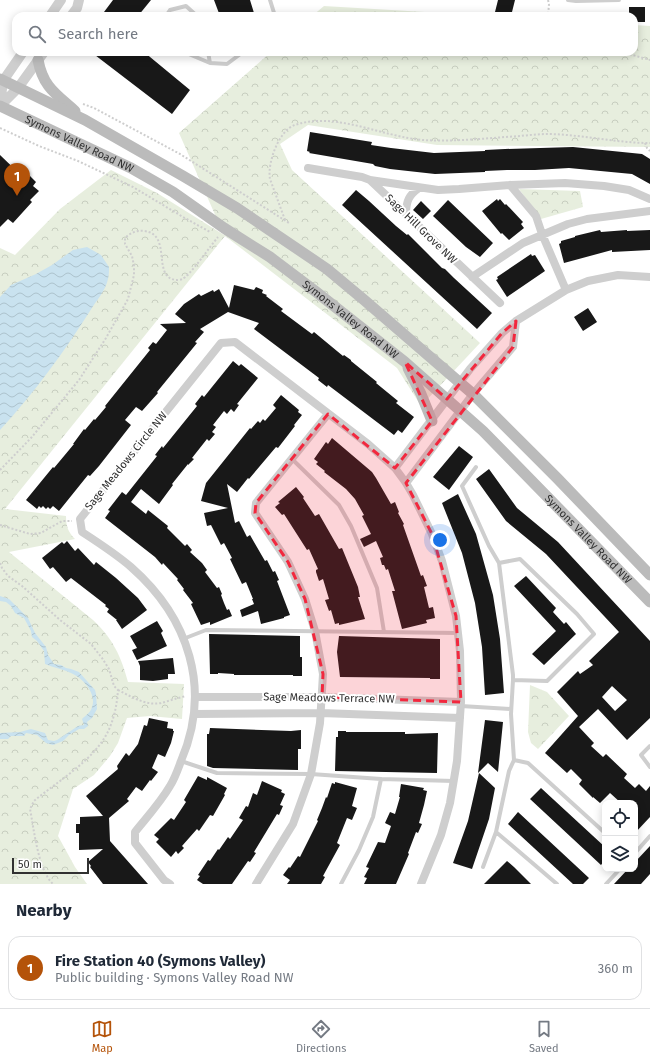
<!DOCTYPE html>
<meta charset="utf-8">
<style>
body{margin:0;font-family:"Fira Sans",sans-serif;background:#f6f6f7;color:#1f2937}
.controls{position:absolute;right:12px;bottom:12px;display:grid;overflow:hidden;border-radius:8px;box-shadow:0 2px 10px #0003}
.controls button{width:36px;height:36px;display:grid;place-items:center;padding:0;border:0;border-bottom:1px solid #e0e1e3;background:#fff;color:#1f2937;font:20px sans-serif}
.scale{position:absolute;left:12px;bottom:10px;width:77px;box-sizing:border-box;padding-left:4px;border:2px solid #313131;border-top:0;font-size:11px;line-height:14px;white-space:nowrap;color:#313131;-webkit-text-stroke:3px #fff;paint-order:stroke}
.you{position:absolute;left:440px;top:540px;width:14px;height:14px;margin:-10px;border:3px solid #fff;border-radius:50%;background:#1a73e8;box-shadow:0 0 0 6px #1a73e833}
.badge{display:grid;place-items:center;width:26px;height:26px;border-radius:50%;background:#b45309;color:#fff;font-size:13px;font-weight:700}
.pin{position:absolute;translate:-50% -33px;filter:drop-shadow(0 1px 2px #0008)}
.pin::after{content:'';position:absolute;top:21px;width:14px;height:12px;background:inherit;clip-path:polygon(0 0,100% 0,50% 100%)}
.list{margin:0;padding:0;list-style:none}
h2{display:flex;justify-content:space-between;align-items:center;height:52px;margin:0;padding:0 16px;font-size:17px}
h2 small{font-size:13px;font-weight:400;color:#747a83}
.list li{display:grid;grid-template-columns:26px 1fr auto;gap:12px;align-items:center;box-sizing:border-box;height:64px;margin:0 8px 8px;padding:0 8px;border:1px solid #e0e1e3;border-radius:12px}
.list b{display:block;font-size:15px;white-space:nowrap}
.list p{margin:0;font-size:13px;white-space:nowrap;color:#747a83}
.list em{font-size:13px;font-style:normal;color:#747a83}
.icon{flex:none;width:22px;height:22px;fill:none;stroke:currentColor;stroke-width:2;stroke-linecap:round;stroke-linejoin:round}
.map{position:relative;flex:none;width:650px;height:884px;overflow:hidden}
.search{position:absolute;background:#fff;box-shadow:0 2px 10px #0003;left:12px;right:12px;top:12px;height:44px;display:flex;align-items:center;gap:10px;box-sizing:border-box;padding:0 14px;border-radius:12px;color:#747a83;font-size:15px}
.sheet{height:124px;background:#fff}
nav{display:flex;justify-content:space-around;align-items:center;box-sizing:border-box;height:56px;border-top:1px solid #e0e1e3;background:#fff;font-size:11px;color:#747a83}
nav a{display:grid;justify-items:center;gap:2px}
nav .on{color:#b45309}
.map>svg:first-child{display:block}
</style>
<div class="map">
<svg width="650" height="884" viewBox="0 0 650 884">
<defs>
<pattern id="park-crowns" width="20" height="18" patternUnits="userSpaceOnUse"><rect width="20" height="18" fill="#e7eede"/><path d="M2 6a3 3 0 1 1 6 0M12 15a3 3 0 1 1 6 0" fill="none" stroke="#c7cdbf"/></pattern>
<pattern id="water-waves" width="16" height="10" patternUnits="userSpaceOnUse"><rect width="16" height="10" fill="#c9e2ef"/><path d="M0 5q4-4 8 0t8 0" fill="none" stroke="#adc2cd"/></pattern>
</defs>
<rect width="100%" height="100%" fill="#fff"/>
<path fill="url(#park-crowns)" d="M324,6l168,10h-180z
M634,25l16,1v121l-213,-2 -129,-20 -28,19 12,26 188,173 -59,63 -24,-38 -172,-132 -220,273 61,7c0,10 2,16 9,23l-66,13 84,68c20,19 28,36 35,62l56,2 -2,35 -32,-3 -23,2 -9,25 -8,13 -16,19 -21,14 -15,47 17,31 12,17h-87v-636l15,7 45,-46 51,-39 46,23 67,42 -45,-102 92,-81h363z
M519,189l61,2 3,16 -42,12z
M530,685l17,7 22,24 -31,33 -7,-6 -3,-11z"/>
<path fill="url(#water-waves)" d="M87,247l14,8 8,12c0,3 0,8 -1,12 -2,11 -12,22 -18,32 -26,41 -56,82 -90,119v-133l11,-12 25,-11 16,-9 21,-15z
M0,596l9,3 19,19 7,15 11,14 2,8 6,9 7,1 5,3 5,1 8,3 16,18 1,4 1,15 -5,9 -5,4 1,4 -4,3h-5l-10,6 -6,6 -10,4 -7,-2 -9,-8 -11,-2 -2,3h-13l-3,3h-8v-6l20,-1 11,-3 14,4 3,7 6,1 3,-1 21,-14 6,-1 -2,-6c4,-4 9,-7 10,-12 5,-13 -9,-29 -21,-34 -8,-4 -17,-5 -26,-9l-1,-13 -7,-10 -5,-4 -1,-6 -7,-13 -9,-5 -4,-7 -5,-4 -6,-1z"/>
<path fill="#181818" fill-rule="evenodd" d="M113,0h38l-13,16h-37z
M214,0h36l4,13 -3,1 1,2h-32z
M498,0h17l-4,16 -16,-4z
M629,7h16v15h-11v-6h-5z
M91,52h53l46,38 -18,24z
M310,132l62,10 -1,3 20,3 43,5 51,-2v-1l20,-1 68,-2 69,7 8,5v25l-18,-10 -63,-6 -34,2h-28l-22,1v1l-50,2 -45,-5 -15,-3 -2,-2 -64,-11 1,-1 -3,-1z
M0,155l26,25 4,-4 6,6 -3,4 6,5 -9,9 2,2 -19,21 -5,-4 -8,8z
M356,190l13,11 27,25 11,9 1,-1 34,34 3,1 9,9 38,35 -15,16 -135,-124z
M497,199l1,2 2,-2 5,6 1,-1 17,18 -2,2 3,4 -15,12 -7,-7 -1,1 -19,-23z
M448,200l45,43 -13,14 -14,-10 -33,-31z
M421,201l10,10 -8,8 -10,-9z
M600,230l1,2 26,-2v1l23,-1v20l-38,2v-2l-48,13 -5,-19 2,-1v-2l14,-4v-1z
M531,254l1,2 3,-1 10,16 -38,26 -11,-17 2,-1 -1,-2z
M234,285l20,5 2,-3 7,3 -1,3 5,2 -1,1 17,13 -2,2 31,23 2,-2 29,24 1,-1 7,5v1l26,21 -1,1 22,18 -2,2 18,14 -12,16 -4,-3 -4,5 -66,-50 -1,2 -9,-7 1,-2 -65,-49 5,-6 -31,-11 -28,17 4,3 -9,10 2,1 -40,49 1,1 -16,18 -6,-4 -11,13 6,5 -32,41 -9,10 -2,-1 -29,36 -6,-5 -3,3 -2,-2 -2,2 -3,-3 -2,2 -2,-2 -2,3 -11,-9 27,-33 1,1 20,-24h-1l11,-15 1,1 9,-11 1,1 11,-13 -1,-1 45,-56 -2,-2 5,-6 3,2 11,-14 -7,-6 26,-1 -11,-9 9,-10 15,-10 2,2 12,-6 1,2 5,-3 10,19z
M588,308l9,14 -14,9 -9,-14z
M233,361l6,5 2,-2 17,14 -21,26 2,1 -5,7 -3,-3 -4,5 -3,-3 -11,14 3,2 -4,5 3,2 -6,7 -2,-2 -15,19 2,1 -6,6v-1l-16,20 1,1 -14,19 -18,-15 -10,13 15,12 2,-4 20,16 -1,2 18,18 2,-2 5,6 -2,2 12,11 5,7 -2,2 12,16 2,-1 3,7 -1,1 3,8 3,7 2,-1 3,7 -22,9v-3l-9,3 -10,-21 2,-1 -10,-13 1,-1 -7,-9 1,-1 -15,-16 -1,2 -7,-8 -50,-39 5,-7 -2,-1 14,-18 4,3 31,-39 -2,-1 7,-9 1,2 34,-42 -2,-2 7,-9 2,2 8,-10z
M281,395l18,15 -1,2 4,3 -8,10 1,1 -17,22 -2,-1 -27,32 -1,-1 -11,14 -10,-8 8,39 4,-2 8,16 3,-2 15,26 2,-1 6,12 2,-1 4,9 -2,1 13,34 -6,2v1l-23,6 -3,-13 -16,6 -2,-7 14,-6 -2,-5h1l-7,-17 -4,2 -12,-25 2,-1 -8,-15 -3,2 -10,-20 -4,1 -3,-13 24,-5 -27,-7 5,-18 44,-55 1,1 7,-8 2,2 3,-4 2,2 11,-13 -3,-3z
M332,438l40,34 4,6 15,26 4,-2 4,10 -1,1 6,11 -1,1 18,51 2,-1 4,11 -3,1 5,21 4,-1 2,11 -9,2 1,3 -25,6 -10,-38h3l-7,-22 -2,1 -2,-5h-2l-2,-7 3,-1 -7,-16 -12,6 -4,-8 11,-5 -9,-18 2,-1 -9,-16 -9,-10 -22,-17 1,-1 -9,-7 2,-2 -4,-3 12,-17 2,2z
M459,446l14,11 -24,33 -16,-13z
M489,469l28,39 41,34 92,99v77l-23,22 -29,-31 -19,18 15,16 -3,3 12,11 3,-3 21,20 -3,4 11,10 4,-4 7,7 4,-5v31l-15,16v-30h-14l-11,-10 -10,10 -7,-6v1l-14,-14 3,-4 -11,-11 -4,4 -22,-20 33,-37 -21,-24 21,-21 2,3 13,-9 -4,-4 30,-29 -73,-78 -40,-33 -30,-42zM612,686l15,14 -12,11 -13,-14z
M296,487l8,10 -1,1 12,18 4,-2 20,35 3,-1 16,39 2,10h-2l7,22 -26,6v-2l-4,1 -4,-14 -2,1 -4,-11 4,-1 -6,-20 -4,2 -3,-9v-2l2,-1 -9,-20 -2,1 -23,-36 -2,1 -7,-8 5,-4 -2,-1z
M458,494l18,40 17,61 7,44 4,54 -19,2 -3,-48 -7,-44 -13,-50 -20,-50z
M67,541l8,10 3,-3 16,17 2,-3 20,16 22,20 9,12 -25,19 -6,-9h1l-10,-8 2,-3 -4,-3 1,-1 -35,-27 -5,4 -13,-15 -3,2 -8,-11 20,-16 2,2z
M526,576l30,32 -3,4 11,12 2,-2 10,12 -32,31 -12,-11 24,-23 -42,-45z
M157,621l6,10 -2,2 6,13 -30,14 -5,-10 5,-2 -7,-12z
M209,634l91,2v21h2v19h-9v-1h-59v-1l-16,-1v1h-8z
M339,636l101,3v40h-10v-1l-90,-1 -3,-25z
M173,658l2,16h-7v5l-15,2 -13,-1v-14l-2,-5z
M149,718l19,4 -1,6 6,1v2h1l-3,12 -6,14 -7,-3 -6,14 6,4 -7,9 -1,-1 -8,11 -6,-4 -9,12 2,2 -20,17 1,23 38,43h-45l-13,-17 1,-1 -3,-4 15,-13 -24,1v-17h-3v-9h4v-7l23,-1 -17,-20 32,-27 -1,-3 9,-13 3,3 9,-12 6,-19 3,1z
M485,720l18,2 -5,50 -10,-9 -10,10z
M210,728l81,3 10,-1v19h-3v21l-85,-2 -6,-2v-32h2z
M338,731h8v1h59v2l33,-1 -1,40 -102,-2 1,-34h2z
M479,773l16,15 -6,31 -17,50 -19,-6 15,-42z
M198,776l9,4v-3l20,11 -3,6 1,1 -12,21 -3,-1 -11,16 -2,-2 -15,17 2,2 -6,6 -2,-3 -5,6 -15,-15 3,-3 -5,-4 17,-17 3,2 12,-18 -2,-2z
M262,781l20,9 -1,2 4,2 -5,11 3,1 -4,9 -2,-1 -23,38 2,1 -6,9 -2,-1 -16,23h-29l-6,-4 3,-4 -2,-1 10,-15 2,1 8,-12 1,1 9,-13 2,2 13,-19 -4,-2 7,-12 2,1 5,-14 4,2z
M335,782l22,6 -5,18 5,2 -5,12 -5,-2 -10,25 3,2 -17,31 2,1 -4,7h-34l3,-4 -7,-5 6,-8 1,1 8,-12 2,1 18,-36 -1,-1 5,-12 4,-11 1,1 5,-15 3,1z
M401,784l23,4 -1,2 4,1 -3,14 -5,18 3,1 -4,9 -2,-1 -8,21 1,1 -13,30h-32l3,-6 -3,-1 5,-9 -3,-1 12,-25 7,1 6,-17 -6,-3 5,-11 5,2 5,-17h-1z
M541,788l64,59v13l-4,5 -71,-66z
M518,812l71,66 -6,6h-10l-65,-60z
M650,846v28l-9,10h-27l14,-15h7v-7z
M507,861l7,6 17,17h-47z"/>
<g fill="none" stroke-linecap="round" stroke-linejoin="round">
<path stroke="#cecece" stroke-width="2" stroke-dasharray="2 2" stroke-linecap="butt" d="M548,0l1,4 -1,12
M622,52l28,8
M83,104l11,4 86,46 109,69
M0,128l39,18 39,15 55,26 50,30 27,15
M645,143l2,5 3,3
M285,220l-15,-41c-3,-16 9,-49 25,-54 40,-14 88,12 128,15 32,2 65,-2 97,-4 10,-1 20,-2 30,-2 34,1 67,9 100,9
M0,470l31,-32 48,-58 27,-42 22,-39 6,-24v-9l-2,-10 -7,-12v-6c5,-5 12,-8 19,-7 29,3 7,46 32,49 1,0 4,0 6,-1 8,-3 29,-34 36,-42
M0,525l30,9 11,-1 21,-12h10
M0,563l2,5 6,8 14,10 38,34 31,24 11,14 7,11 5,17 4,4c-1,13 -3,25 -8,37 -12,31 -51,53 -76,74l-4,8c4,20 8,61 23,75
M118,690c14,7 28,16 43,13 8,-2 16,-5 25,-7"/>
<path stroke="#cecece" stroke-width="4" d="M270,0l5,16
M568,0l8,1 43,-1
M166,16l4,-6 16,-4 11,10
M184,52l26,11 17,1 16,-12
M208,52l2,11
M292,459l47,46 12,21 26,62 7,44
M476,467l-14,19 27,60 10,17
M183,639l23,-9 252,3
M461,706l50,3
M650,746l-9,9 9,12
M514,760l14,3 77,70
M181,761l36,12 94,1 70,5 73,2
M496,832l61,52
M635,853l15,-17
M483,867l13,-35 13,-61 5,-11 -3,-46 2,-34v-5l-14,-112 21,-4 57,55 17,20 -47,47 -34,-1
M341,884l18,-34 14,-33 8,-38
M606,884l14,-15"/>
<path stroke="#cecece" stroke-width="8" d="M308,168l54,9 8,3 68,10 21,-1 51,-4 55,-2 39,3 25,4 21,9
M370,180l130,123
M510,185l26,31 6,18 24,56
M406,214c0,-13 3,-19 13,-26
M472,277l51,-34 45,-19 19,-5 63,-8
M395,468l75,-99 32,-36 14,-12 50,-31 22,-9 30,-6 32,2
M406,483l67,-89 40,-47 3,-26
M196,697h126l139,5
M195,714l126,-1 139,5
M170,884l-6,-4 -29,-37v-11c12,-15 25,-29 35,-46 5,-8 8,-17 11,-25 31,-72 8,-143 -50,-194 -15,-13 -32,-24 -49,-35l-2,-13 141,-176 14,-1 133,102 27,24 11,15 7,12 19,39 10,27 14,55 4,35 1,51 -4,59 -7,42 -9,32 -20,49
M256,884l37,-60 18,-50 9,-51 3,-49 -8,-43 -10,-32 -17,-37 -33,-49 1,-10 72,-89"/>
<path stroke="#cecece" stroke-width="10" d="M50,16l11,-16
M71,16l6,-8 2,-8
M0,105l3,-24 20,-29
M0,106l18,-18 26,-36"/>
<g stroke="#bbb" stroke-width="11">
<path d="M38,60c5,27 18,34 37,51"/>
<path d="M0,79l85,41 98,56 54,32 90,61 36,30 110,95 84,84 93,97"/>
<path id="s1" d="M0,106l131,62 42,24 51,36 46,29 45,34 90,71 78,69 167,171"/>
<path d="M408,368l13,26 11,27"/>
</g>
</g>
<path fill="#f2283e" fill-opacity="0.2" stroke="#f2283e" stroke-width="3" stroke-dasharray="8 5" stroke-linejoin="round" d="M516,321l-3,26 -107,136 26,51 24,82 5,86 -139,-5 1,-23 -18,-75 -17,-37 -33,-49 1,-10 72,-89 67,54 37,-47 -27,-59 42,37 55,-66z"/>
<g text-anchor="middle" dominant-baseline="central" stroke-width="4" stroke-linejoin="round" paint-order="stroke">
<g font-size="11" fill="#313131" stroke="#fff">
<text stroke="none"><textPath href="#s1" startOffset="88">Symons Valley Road NW</textPath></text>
<text transform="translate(421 229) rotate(44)">Sage Hill Grove NW</text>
<text stroke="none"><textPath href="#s1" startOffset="412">Symons Valley Road NW</textPath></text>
<text transform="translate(126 461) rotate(-51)">Sage Meadows Circle NW</text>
<text stroke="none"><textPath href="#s1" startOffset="736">Symons Valley Road NW</textPath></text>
<text transform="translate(329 698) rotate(1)">Sage Meadows Terrace NW</text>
</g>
</g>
</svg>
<div class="controls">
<button><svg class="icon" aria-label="locate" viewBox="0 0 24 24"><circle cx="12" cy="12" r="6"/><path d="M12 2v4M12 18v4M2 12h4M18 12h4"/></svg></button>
<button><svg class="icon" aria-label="layers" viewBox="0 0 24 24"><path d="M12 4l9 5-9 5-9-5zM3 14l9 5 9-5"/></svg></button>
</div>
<div class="scale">50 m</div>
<div class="you"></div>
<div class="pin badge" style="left:17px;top:196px">1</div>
<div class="search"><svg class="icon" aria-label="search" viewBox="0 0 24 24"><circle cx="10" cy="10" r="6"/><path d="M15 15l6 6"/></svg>Search here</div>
</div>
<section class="sheet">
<h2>Nearby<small></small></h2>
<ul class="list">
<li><span class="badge">1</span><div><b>Fire Station 40 (Symons Valley)</b><p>Public building · Symons Valley Road NW</p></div><em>360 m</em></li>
</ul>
</section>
<nav>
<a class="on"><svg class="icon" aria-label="map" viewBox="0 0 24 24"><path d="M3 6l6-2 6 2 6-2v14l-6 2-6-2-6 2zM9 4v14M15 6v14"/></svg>Map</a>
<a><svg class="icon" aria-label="directions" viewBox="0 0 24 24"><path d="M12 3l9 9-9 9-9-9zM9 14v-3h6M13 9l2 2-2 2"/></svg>Directions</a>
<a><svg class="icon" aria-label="saved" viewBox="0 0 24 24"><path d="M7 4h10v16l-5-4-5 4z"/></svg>Saved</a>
</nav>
